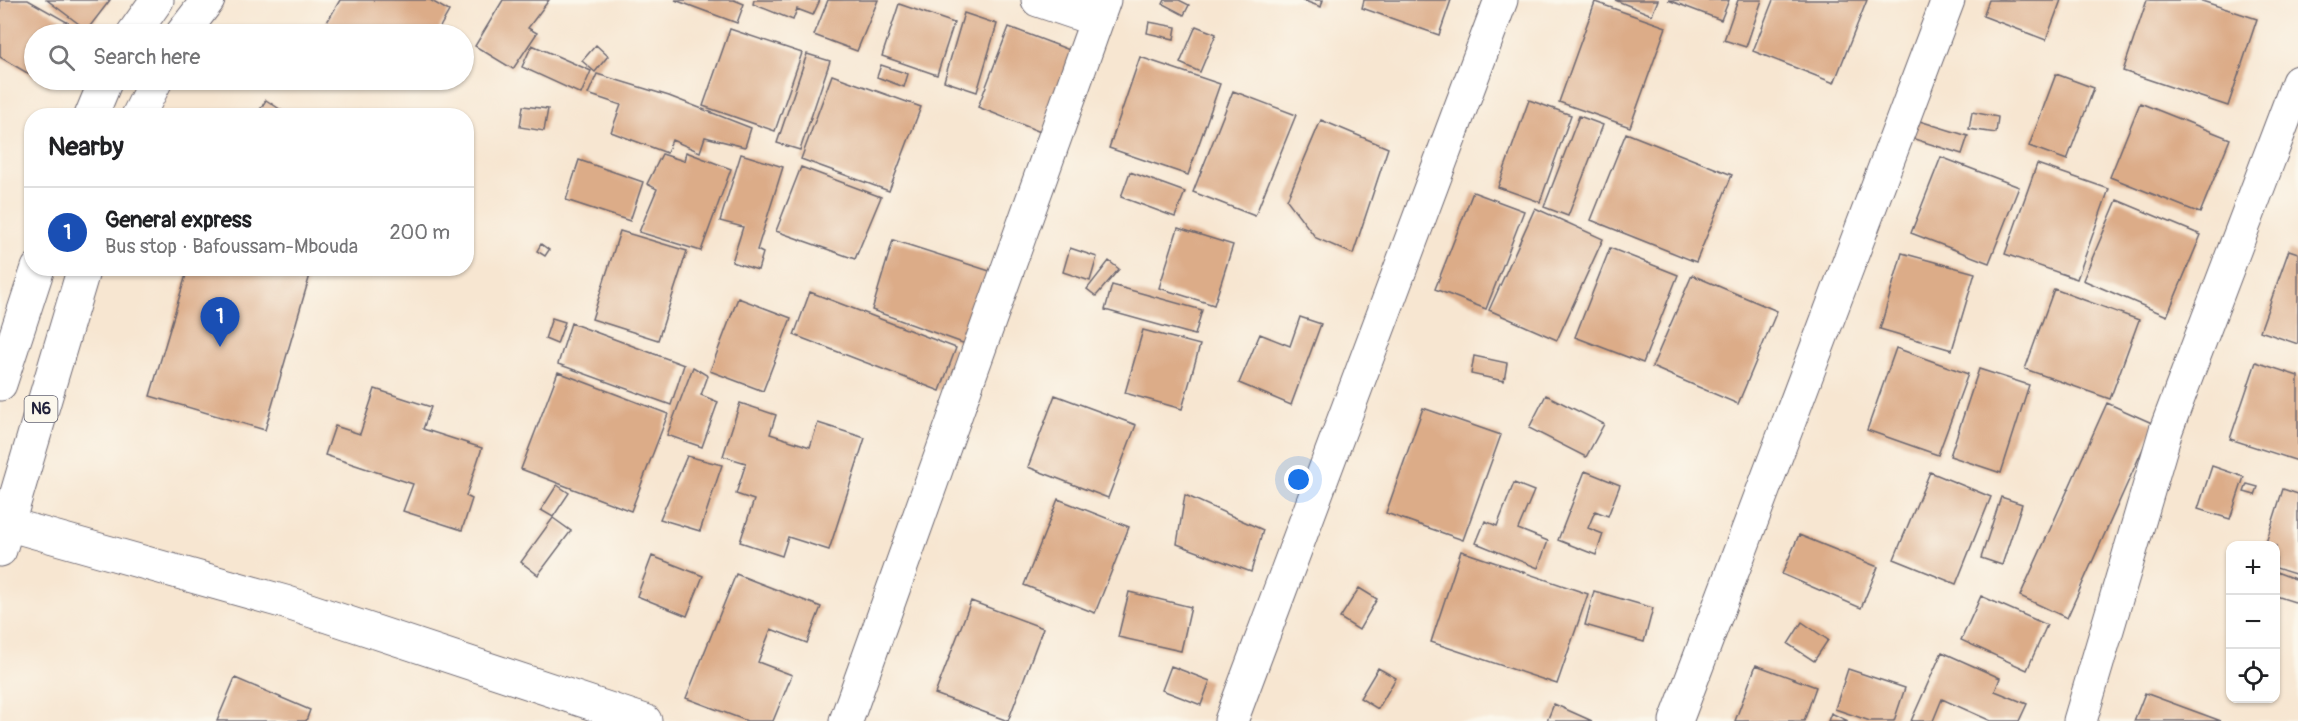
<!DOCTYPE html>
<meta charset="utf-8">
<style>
body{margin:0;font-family:Pangolin,sans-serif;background:#f6f6f6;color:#202124}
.controls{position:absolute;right:18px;bottom:18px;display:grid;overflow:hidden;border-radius:12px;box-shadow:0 2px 4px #0004}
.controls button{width:54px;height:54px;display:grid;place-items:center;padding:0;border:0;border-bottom:2px solid #e0e0e0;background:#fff;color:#202124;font:30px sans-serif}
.you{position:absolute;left:1299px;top:480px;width:21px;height:21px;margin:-15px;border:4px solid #fff;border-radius:50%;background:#1a73e8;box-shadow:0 0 0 9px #1a73e833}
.badge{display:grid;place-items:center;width:39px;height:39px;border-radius:50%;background:#c8321e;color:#fff;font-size:20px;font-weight:700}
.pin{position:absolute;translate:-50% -50px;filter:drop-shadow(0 2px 3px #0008)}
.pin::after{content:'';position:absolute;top:32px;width:21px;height:18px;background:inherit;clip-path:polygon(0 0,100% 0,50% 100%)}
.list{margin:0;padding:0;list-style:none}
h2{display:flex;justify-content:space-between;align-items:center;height:78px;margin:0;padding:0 24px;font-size:26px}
h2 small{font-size:20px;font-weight:400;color:#757577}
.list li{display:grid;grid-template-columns:39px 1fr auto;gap:18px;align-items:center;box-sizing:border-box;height:90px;padding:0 24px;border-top:2px solid #e0e0e0}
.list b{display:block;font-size:22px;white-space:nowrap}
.list p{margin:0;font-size:20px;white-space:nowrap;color:#757577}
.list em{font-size:20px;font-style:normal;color:#757577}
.icon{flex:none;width:33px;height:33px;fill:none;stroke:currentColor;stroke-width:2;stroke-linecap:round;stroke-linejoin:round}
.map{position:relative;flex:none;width:2298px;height:721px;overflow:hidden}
.search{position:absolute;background:#fff;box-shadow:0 2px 4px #0004;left:24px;top:24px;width:450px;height:66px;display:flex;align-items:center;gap:15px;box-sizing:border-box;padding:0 21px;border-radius:33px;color:#757577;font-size:22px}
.panel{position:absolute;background:#fff;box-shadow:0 2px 4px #0004;left:24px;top:108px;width:450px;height:168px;border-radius:24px}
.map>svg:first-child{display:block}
</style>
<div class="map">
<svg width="2298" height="721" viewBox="0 0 2298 721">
<rect width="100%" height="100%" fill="#fbf7ec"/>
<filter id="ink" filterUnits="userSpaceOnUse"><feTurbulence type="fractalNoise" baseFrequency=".0167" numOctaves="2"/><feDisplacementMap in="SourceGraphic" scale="12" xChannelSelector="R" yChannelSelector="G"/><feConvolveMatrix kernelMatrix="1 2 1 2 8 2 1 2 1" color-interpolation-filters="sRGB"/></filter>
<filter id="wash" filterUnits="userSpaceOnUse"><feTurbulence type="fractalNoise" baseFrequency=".008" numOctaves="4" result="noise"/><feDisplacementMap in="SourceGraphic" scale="24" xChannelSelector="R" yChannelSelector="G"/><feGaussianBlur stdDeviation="1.35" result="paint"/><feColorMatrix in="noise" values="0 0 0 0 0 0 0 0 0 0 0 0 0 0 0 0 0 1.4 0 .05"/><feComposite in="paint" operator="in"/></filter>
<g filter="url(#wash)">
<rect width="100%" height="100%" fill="#f7e6d1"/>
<g id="blocks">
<path fill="#dcac88" d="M0,0h28l53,30 -2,4h-45v43l-34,-20z
M47,0h63l-23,30z
M340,0h90l19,11 -13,23h-116z
M503,0h46l-21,28 9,5 -24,36 -38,-23z
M675,0h59l10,4 -7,19z
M754,0h66l-7,15 -16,-6 -4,11 -40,-16z
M828,0h50l-21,51 -43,-16z
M1165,0h14l10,5 -5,10 -21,-11z
M1302,0h21l-2,7z
M1364,0h87l-12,35 -77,-27z
M1615,0h43l-6,15z
M1668,0h61l-8,20z
M1738,0h24l-16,47 -22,-7z
M1773,0h94l-33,83 -81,-32z
M1989,0h72l-15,40 -63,-24z
M2147,0h52l58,19 -29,87 -105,-35z
M1595,2l71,25 -36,100 -71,-25z
M899,4l55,19 -17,52 -55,-19z
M964,13l33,11 -20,68 -33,-11z
M1149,22l27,5 -2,12 -27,-6z
M1196,26l20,8 -16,38 -20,-9z
M1009,27l71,27 -32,81 -70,-28z
M730,29l72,24 -27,78 -72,-25z
M532,45l59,26 -10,23 -59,-27z
M596,45l12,11 -13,16 -13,-11z
M807,54l23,7 -30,89 -23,-7z
M1140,57l80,27 -32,91 -79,-27z
M881,65l27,9 -4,13 -27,-10z
M597,74l72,22 82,32 -6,19 -40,-10 -5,15 -28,-12 -5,13 -56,-21 10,-27 -33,-11z
M2056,74l38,14 -27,72 -38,-14z
M832,75l89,32 -32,84 -88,-32z
M39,80h14l-3,6z
M1233,91l63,24 -41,101 -62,-24z
M266,100l15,10 -4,6h-21z
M1529,100l42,15 -31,87 -42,-15z
M2140,103l90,36 -30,74 -90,-36z
M523,106l25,3 -4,22 -24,-4z
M1972,112l26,5 -2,16 -27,-4z
M1579,116l24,9 -35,91 -24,-9z
M1913,119l55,17 -6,18 -54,-17z
M1321,120l67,28 -35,106 -37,-16 -29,-38z
M1626,133l106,42 -36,87 -105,-42z
M686,152l45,17 -30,82 -62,-19 18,-43 -10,-5 15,-30 22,7z
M741,154l42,13 -26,83 6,3 -5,17 -26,-8 11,-35 -23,-6z
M1941,157l78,30 -30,76 -78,-30z
M579,160l64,22 -13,39 -64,-21z
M2037,164l72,25 -32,90 -72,-25z
M801,167l80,30 -26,62 -79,-28z
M1130,172l55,20 -10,25 -54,-20z
M1473,192l51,19 -38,98 -51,-20z
M2117,200l84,35 -34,81 -84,-36z
M1535,208l68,31 -46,101 -68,-30z
M1178,228l55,17 -19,60 -55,-17z
M620,231l67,20 -29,89 -66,-21z
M893,240l106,34 -28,72 -99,-36z
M541,244l8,6 -4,6 -8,-5z
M1070,248l27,9 -7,24 -27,-9z
M1610,248l68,27 -35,88 -68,-26z
M2289,250l9,3v91l-38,-13z
M1902,253l73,20 -23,77 -72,-21z
M1109,261l10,8 -23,27 -9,-7z
M188,268h124l-47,162 -115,-34z
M1692,275l85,36 -39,93 -86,-37z
M1112,285l90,25 -7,25 -90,-25z
M2054,289l85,31 -29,79 -85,-30z
M810,292l146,56 -16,43 -146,-56z
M738,298l53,20 -28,73 -53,-20z
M1300,317l21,7 -30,81 -52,-22 21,-49 30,12z
M552,318l13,4 -8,22 -12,-5z
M571,323l113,42 -13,40 -113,-41z
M1143,330l57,15 -18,64 -57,-16z
M1896,348l72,26 -30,81 -71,-25z
M1474,356l33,7 -3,18 -33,-7z
M2256,362l42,14v85l-68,-22z
M693,367l15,9 -7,19 17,7 -16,45 -35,-12z
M1979,369l50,16 -28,88 -51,-17z
M558,372l110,42 -37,97 -110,-42z
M375,389l56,18 -8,22 59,19 -16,48 6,3 -10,31 -59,-19 10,-27 -88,-29 10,-29 25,8z
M1055,395l81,30 -28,73 -80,-31z
M1546,395l58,29 -18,33 -57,-29z
M740,403l36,12 -6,19 40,13 8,-24 47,15 -36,112 -41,-13 -6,19 -42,-14 14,-42 -18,-6 10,-31 -23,-7z
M2107,403l47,21 -87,194 -47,-22z
M1423,408l78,27 -38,105 -77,-27z
M687,456l35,9 -22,66 -40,-12z
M2212,466l32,11 -14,42 -32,-10z
M1585,471l35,14 -12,31 -13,-5 -7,17 15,6 -7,21 -38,-15z
M1930,472l61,25 -35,87 -62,-25z
M1514,483l20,8 -16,38 30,12 -10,27 -62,-25 9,-22 12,5z
M2247,484l11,3 -3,8 -11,-3z
M557,485l12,8 -16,24 -12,-7z
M2283,489l15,5v81l-22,-7v-22h-11z
M1185,495l78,35 -12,42 -74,-28z
M2001,497l21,7 -20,61 -21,-7z
M1058,499l71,28 -34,86 -71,-28z
M553,518l18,13 -33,44 -17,-13z
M1799,535l79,32 -17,41 -79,-34z
M1461,551l127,43 -31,90 -126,-42z
M652,556l51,20 -16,40 -50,-20z
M2276,572l22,8v23l-22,-7z
M736,574l85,33 -14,36 -36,-14 -13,33 34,13 -19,46h-26l-61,-23z
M1359,588l18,11 -18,31 -19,-12z
M1594,591l59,17 -9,34 -59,-17z
M1129,592l62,15 -10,44 -63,-14z
M1981,596l66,29 -20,45 -66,-30z
M971,601l72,27 -35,93 -73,-27z
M1802,622l26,18 -14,21 -26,-17z
M1942,652l58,26 -5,13 32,13 -8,17h-28l-49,-22 -9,22h-22z
M1756,665l60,22 -12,34h-69z
M1171,666l39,15 -9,24 -39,-15z
M1378,668l18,10 -18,31 -18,-11z
M1848,669l57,19 -11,33h-24l-35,-12z
M235,678l75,32 -4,11h-89z
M2145,693l76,28h-87z
M1554,704l38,17h-45z
M1831,713l17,8h-20z"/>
</g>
</g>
<g filter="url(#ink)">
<use href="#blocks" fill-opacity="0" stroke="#6d6770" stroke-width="1.5"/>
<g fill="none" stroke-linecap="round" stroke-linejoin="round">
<defs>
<path id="minor" d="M1038,0l59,20
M0,522l285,80 360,119
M846,721l258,-721
M1231,721l270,-721
M1676,721l272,-721"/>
<path id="tertiary" d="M2080,721l86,-291 132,-348"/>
<path id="trunk" d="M133,34l24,-34
M182,34l26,-34
M91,116l15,-36
M138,116l18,-36
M0,384l38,-116
M0,550l84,-282"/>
</defs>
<use href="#minor" stroke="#6d6770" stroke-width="35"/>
<use href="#tertiary" stroke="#6d6770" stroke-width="35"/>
<use href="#trunk" stroke="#6d6770" stroke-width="35"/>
<use href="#minor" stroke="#fff" stroke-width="33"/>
<use href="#tertiary" stroke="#fff" stroke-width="33"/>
<use href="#trunk" stroke="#fff" stroke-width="33"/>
</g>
</g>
<g text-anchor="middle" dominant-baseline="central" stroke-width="4.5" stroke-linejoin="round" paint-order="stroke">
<rect fill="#fbf7ec" stroke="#636270" stroke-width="1.5" x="24.5" y="396" width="33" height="26" rx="4.5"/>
<g font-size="16" font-weight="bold" fill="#22223b">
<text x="41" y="409">N6</text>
</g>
</g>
</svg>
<div class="controls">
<button>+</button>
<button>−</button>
<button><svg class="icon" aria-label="locate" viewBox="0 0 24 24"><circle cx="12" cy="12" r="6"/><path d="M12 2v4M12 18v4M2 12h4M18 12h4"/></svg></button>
</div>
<div class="you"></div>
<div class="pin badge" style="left:220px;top:347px;background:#1a4fb4">1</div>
<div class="search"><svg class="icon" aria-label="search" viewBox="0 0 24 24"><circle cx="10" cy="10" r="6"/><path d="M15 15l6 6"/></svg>Search here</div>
<section class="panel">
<h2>Nearby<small></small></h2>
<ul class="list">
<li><span class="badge" style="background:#1a4fb4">1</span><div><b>General express</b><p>Bus stop · Bafoussam-Mbouda</p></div><em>200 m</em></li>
</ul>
</section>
</div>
